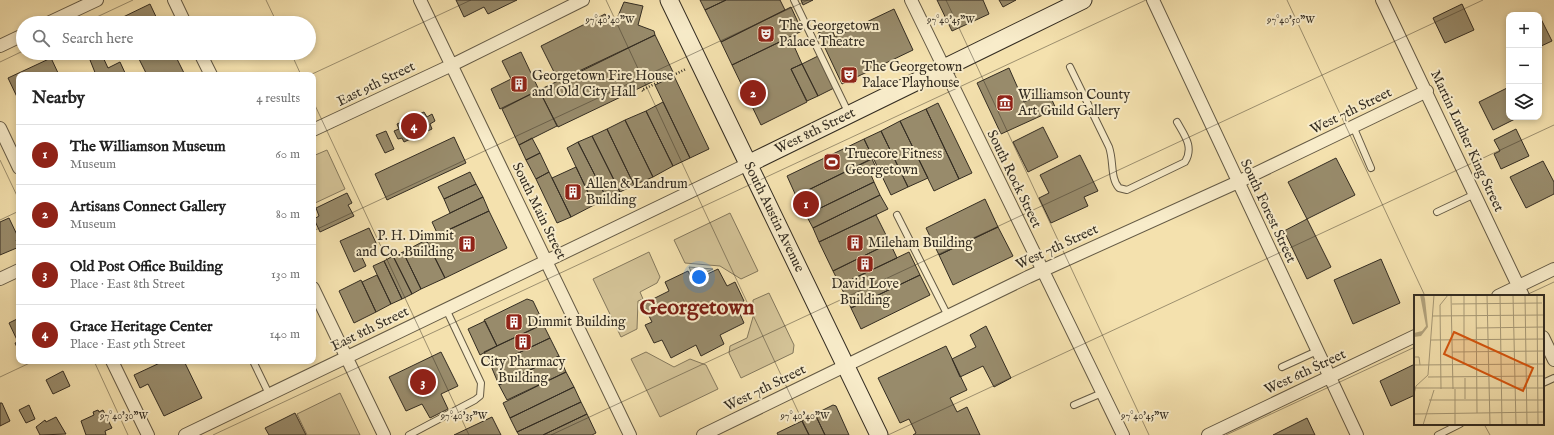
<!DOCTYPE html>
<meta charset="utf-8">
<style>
body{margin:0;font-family:"IM FELL English",serif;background:#f6f6f6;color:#222}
.controls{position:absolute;right:12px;top:12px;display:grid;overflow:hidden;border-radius:8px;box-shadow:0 2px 6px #0003}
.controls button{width:36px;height:36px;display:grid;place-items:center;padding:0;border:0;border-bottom:1px solid #e0e0e0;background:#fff;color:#222;font:20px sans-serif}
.you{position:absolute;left:699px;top:277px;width:14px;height:14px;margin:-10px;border:3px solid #fff;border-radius:50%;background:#1a73e8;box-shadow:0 0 0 6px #1a73e833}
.badge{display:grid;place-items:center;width:26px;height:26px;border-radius:50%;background:#8f2418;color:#fff;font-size:13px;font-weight:700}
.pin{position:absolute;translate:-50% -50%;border:2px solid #fff;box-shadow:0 1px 4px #0006}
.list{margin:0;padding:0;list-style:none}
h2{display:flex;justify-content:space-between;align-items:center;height:52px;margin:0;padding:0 16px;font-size:17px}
h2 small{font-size:13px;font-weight:400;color:#767676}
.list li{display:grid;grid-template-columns:26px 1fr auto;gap:12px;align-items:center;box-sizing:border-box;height:60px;padding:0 16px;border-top:1px solid #e0e0e0}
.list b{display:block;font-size:15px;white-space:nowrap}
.list p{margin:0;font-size:13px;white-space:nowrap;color:#767676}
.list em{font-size:13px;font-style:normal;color:#767676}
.icon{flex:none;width:22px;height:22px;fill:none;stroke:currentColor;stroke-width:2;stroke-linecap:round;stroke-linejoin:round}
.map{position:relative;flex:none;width:1554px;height:435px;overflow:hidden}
.search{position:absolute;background:#fff;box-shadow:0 2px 6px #0003;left:16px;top:16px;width:300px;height:44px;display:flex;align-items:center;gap:10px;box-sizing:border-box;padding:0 14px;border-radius:22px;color:#767676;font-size:15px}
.panel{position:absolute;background:#fff;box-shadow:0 2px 6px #0003;left:16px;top:72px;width:300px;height:292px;border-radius:8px}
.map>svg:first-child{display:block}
</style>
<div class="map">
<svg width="1554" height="435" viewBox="0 0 1554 435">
<rect width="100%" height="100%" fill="#f4e1ae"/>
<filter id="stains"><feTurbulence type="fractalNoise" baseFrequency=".005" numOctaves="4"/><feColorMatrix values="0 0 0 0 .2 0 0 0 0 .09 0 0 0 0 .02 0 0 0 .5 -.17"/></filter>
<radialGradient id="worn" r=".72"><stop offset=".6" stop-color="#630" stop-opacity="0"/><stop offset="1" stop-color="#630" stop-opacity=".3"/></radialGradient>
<path fill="#d3c296" stroke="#84785c" d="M327,150l18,39 -32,15v-48z
M730,213l28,58 -17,8 -21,-13 -35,-3 -11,-23z
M649,252l11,25 -3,6 -17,9 3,7 -5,2 -1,28 -16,8 -28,-58z
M689,267l24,2 -19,9z
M769,293l25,52 -1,8 -52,25 -12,-25 1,-7 17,-8 6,-21v-17z
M646,352l28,15 16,-8 16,6 12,24 -58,28 -29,-58z
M340,393l20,42h-53l-10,-21z"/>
<path fill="#988b6b" stroke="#342d22" d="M456,0h61l-29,14 -4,-7 -20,10z
M700,0h26l-21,10z
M726,0h54l5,10 -64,32 -16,-32z
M801,0h12l-10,5z
M937,0h46l6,14 -37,17z
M999,0h17l-13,7z
M624,2l19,4 -5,19 16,6 1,4 -96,47 -18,-36 64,-32 8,14z
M150,4l9,19h-38l-2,-4z
M1462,4l12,26 -29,13 -12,-25z
M791,7l11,24 -70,34 -11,-23z
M894,9l19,41 -71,34 -24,-51 13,-6 4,10z
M1539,15l13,26 -13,6z
M655,35l18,37 -115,55 -19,-37z
M790,37l12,27 -11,5 16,33 -46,23 -29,-60z
M521,52l18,38 -39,19 -9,-20 20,-10 -9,-18z
M136,53h38l11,22h-38z
M102,55l6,13 12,-6 6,13h-30l-6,-15z
M818,56l16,32 -16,8 -16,-32z
M51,58l8,17h-40l-1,24 -10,-21z
M802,64l16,32 -11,5 -16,-32z
M1009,68l15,34 24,-11 8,18 -55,25 -24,-51z
M674,76l35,73 -19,9 -35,-73z
M1509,87v30h10l-26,13 -14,-28z
M539,90l18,36 -38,19 -17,-36z
M663,102l27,56 -17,8 -27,-55z
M938,103l34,70 -13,6 -33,-70z
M926,109l33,70 -25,12 -34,-70z
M646,111l27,55 -20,11 -28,-57z
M424,112l3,5 5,-3 3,7 -5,3 2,5 -28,13 -2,-4 -4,1 -4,-8 5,-2 -2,-5z
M625,120l28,57 -19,8 -27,-56z
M900,121l28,57 -20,9 -27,-56z
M1043,127l15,30 -30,15 -15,-30z
M607,129l27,56 -14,7 -28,-56z
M1516,129l13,27 -28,13 -7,-15 6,-3 -6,-11z
M386,131l8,18 -9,4 -9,-18z
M881,131l27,56 -17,8 -27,-56z
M592,136l28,56 -13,7 -29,-57z
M454,137l12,26 -79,37 -12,-26z
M532,138l8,15 -14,7 -7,-15z
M864,139l9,19 -77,38 -9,-20z
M578,142l29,57 -13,6 -27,-57z
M540,153l9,19 -13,7 -10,-19z
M1080,155l18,36 -14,6 4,9 -37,17 -12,-25 10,-5 -9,-18z
M1336,158l19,37 -48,24 -19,-37z
M872,159l6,13 -7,3 3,7 -68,33 -10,-19z
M1543,161l11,21v12l-28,14 -16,-31z
M576,167l18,38 -23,12 -19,-39z
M470,172l6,12 -32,15 -6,-12z
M549,172l22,45 -14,6 -21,-44z
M874,182l6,13 -67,33 -7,-13z
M476,184l7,13 -33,16 -6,-14z
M347,193l5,10 -4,2 6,11 -34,16 -6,-13 5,-3 -3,-8z
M880,195l8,14 -69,33 -6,-14z
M483,197l6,14 -51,24 -6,-13z
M985,199l13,28 -59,28 -13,-27z
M489,211l18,37 -62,30 -19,-38z
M876,215l14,28 -57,28 -14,-29z
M9,218l10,21 -3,1 3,7 -19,8v-33z
M1307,219l24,48 -24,12 -23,-48z
M998,227l15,29 -60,29 -14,-30z
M369,228l8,17 -17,8 6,13 -12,6 -14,-31z
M426,240l19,38 -24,11 -18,-37z
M890,243l7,15 -57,27 -7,-14z
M403,252l18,37 -9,5 -19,-38z
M909,252l11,23 -69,33 -11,-23z
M393,256l19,38 -10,5 -18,-38z
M1381,259l19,44 -47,21 -19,-44z
M384,261l18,38 -11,5 -18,-38z
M718,269l9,17 8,-4 9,19 -8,4 8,18 -24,12 4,9 -23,12 -5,-11 -25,13 -9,-18 -8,3 -9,-18 7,-3 -9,-18 26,-13 -4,-9 23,-11 5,10z
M377,275l14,29 -15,8 -14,-30z
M920,275l10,20 -69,34 -10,-21z
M361,280l15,32 -22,11 -15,-32z
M527,299l6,2 11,23 -47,22 -13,-26z
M19,318v34l-4,-9 3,-1 -9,-19z
M485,321l12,25 -17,9 -12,-26z
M543,324l7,14 -59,28 -7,-14z
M986,326l25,52 -17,9 -11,-21 -23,11 -8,-18 24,-12 -6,-12z
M550,338l9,18 -60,29 -8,-19z
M946,346l21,44 -17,8 7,14 10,-5 13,28h-67l3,-2 -7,-14 -9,4 -22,-45z
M441,352l17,34 -17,8 7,15 -18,9 -8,-14 -16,7 -17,-34z
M559,356l7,16 -59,28 -8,-15z
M164,361h20l18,37 -38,18 -16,-32 -8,4 -6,-13z
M1415,364v31l-24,11 -11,-25z
M63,371l7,15 -17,8 -7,-14z
M566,372l8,15 -64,31 -7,-15z
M574,387l7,15 -64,30 -7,-14z
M581,402l6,12 -44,21h-24l-2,-3z
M0,403h2l8,18 -10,5z
M29,405l6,14 -9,4 -7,-13z
M833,405l3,1 13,29h-24l-10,-21z
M98,410l1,2 4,-2 9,18 -7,3 1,4h-20l-5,-14 13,-6 -1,-3z
M295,413l11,22h-37l-4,-7z
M587,414l9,19 -4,2h-49z
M815,414l10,21h-16l-7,-14z
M56,417l10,17 -26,1 -4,-8 9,-7 1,2z
M492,417l9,18h-47z
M1307,418l8,17h-42z
M802,421l7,14h-31l-1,-2z"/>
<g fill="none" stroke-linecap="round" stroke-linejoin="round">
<defs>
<path id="lane" d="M794,0l55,114
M1070,67l39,80c5,14 1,31 10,41l8,2 58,-28c9,-15 0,-26 -8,-40
M1353,126l18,42
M1437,212l38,-18
M897,215l51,101
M253,361l16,33
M1282,367l35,-16
M1543,383l11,-5
M1074,405l28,-12
M409,435l66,-35 5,-4 1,-13 -35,-74
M1438,435l22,-11"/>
<path id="street" d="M174,0l11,23
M420,0l210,435
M911,0l212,435
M1153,0l204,435
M1382,0l141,296
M48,23l49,-23
M0,46l23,-11
M200,53l11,22
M0,128l19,40
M313,130l139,-65 131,-65
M0,279l19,-9
M313,288l71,147
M1498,296l56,-27
M1543,337l11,23
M112,361l36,74
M185,435l563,-271
M703,435l325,-158 210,-95 189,-91
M1208,435l207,-99"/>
<path id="secondary" d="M669,0l210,435
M748,164l335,-164"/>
</defs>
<use href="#lane" stroke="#645a45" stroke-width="8"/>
<use href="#street" stroke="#645a45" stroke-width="14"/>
<use href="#secondary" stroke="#342d22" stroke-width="19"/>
<path stroke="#342d22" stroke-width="2.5" stroke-dasharray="1 2" stroke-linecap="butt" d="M643,91l-1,-1 44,-21"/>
<use href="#lane" stroke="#f8ecca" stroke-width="6"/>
<use href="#street" stroke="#f8ecca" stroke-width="12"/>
<use href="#secondary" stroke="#f8ecca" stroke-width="17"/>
</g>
<path fill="none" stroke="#342d22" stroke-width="1" stroke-opacity="0.45" d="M266,0l11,23M606,0l203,435M946,0l203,435M1287,0l138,296M84,23l49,-23M291,53l10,22M0,62l23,-11M310,75l161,-75M313,101l156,334M0,160l19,40M0,220l19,-9M313,231l495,-231M1524,296l30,-14M94,361l34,74M0,377l34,-16M1484,424l6,11M213,435l933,-435M551,435l932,-435M888,435l666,-310M1226,435l189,-88"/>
<defs>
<symbol id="theatre-square" viewBox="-11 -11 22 22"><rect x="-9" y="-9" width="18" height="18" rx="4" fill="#8f2418" stroke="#f8ecca"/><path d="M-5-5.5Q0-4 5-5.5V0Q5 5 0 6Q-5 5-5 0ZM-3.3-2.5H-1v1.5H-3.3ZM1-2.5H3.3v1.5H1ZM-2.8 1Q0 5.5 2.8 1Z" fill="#fff"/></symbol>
<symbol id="building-square" viewBox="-11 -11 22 22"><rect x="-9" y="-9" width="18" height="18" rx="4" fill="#8f2418" stroke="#f8ecca"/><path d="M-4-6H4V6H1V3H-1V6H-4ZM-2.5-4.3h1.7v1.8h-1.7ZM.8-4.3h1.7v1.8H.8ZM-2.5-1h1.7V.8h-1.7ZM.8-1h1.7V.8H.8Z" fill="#fff"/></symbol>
<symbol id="museum-square" viewBox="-11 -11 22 22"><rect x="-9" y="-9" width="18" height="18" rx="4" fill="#8f2418" stroke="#f8ecca"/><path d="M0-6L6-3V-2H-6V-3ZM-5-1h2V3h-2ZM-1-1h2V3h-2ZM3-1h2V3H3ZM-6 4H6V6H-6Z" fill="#fff"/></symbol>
<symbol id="stadium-square" viewBox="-11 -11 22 22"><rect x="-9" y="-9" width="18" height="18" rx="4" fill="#8f2418" stroke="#f8ecca"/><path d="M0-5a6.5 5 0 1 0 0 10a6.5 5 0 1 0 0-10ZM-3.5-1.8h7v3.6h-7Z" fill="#fff"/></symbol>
</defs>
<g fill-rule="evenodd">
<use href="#theatre-square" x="756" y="24" width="20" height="20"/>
<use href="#theatre-square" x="839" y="65" width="20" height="20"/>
<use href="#building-square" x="509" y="74" width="20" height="20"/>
<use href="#museum-square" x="995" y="93" width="20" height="20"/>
<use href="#stadium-square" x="822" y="152" width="20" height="20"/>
<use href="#building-square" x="563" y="182" width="20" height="20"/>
<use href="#building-square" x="845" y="233" width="20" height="20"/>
<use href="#building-square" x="457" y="234" width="20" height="20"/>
<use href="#building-square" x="855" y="254" width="20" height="20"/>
<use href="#building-square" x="504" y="312" width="20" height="20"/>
<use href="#building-square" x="513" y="332" width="20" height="20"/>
</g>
<g text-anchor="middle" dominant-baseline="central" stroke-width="4" stroke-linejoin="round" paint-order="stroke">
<g font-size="14" fill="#342d22" stroke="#f8ecca" text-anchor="start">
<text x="779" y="26">The Georgetown<tspan x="779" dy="16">Palace Theatre</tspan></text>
<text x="862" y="67">The Georgetown<tspan x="862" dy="16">Palace Playhouse</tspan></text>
<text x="532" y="76">Georgetown Fire House<tspan x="532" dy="16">and Old City Hall</tspan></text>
<text x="1018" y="95">Williamson County<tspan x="1018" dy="16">Art Guild Gallery</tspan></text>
<text x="845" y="154">Truecore Fitness<tspan x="845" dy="16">Georgetown</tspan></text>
<text x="586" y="184">Allen &amp; Landrum<tspan x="586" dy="16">Building</tspan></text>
<text x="454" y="236" text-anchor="end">P. H. Dimmit<tspan x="454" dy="16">and Co. Building</tspan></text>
<text x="868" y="243">Mileham Building</text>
<text x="865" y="284" text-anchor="middle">David Love<tspan x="865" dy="16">Building</tspan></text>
<text x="527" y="322">Dimmit Building</text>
<text x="523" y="362" text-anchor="middle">City Pharmacy<tspan x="523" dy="16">Building</tspan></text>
</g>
<g font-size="14" fill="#342d22" stroke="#f8ecca">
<text transform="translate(376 84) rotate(-26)">East 9th Street</text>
<text transform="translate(1351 111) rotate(-26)">West 7th Street</text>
<text transform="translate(815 131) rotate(-26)">West 8th Street</text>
<text transform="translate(1467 141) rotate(65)">Martin Luther King Street</text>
<text transform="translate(1014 179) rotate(64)">South Rock Street</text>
<text transform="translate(539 211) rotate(64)">South Main Street</text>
<text transform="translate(1268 211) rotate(65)">South Forest Street</text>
<text transform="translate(774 217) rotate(64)">South Austin Avenue</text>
<text transform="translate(1057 247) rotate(-25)">West 7th Street</text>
<text transform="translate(370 329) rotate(-26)">East 8th Street</text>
<text transform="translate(1305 372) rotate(-25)">West 6th Street</text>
<text transform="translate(765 388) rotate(-26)">West 7th Street</text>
</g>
<g font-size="22" font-weight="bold" fill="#7a1f14" stroke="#f8ecca">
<text x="697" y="308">Georgetown</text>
</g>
</g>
<g transform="translate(1414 295)">
<rect width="130" height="130" fill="#f4e1ae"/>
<path d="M6,0h4l1,4 3,28 -7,9 -7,1v-4l8,-2 4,-5z" fill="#b3a47e"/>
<path fill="none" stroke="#a79976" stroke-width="1" d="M37,0l2,94M50,0v70M62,0l1,118M73,0l3,130M86,0l2,130M99,0l3,130M111,0l2,130M123,0l1,130M38,9l90,-1M18,21l112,-1M62,33l68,-1M17,45l113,-1M38,57l92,-1M0,62h5l1,8M0,70l130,-1M14,82l116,-1M51,83v21M0,93h130M27,94l-1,-84 8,-10M41,94v36M0,99l2,-8 12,-11 6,-80M15,105h115M0,119l130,-2M9,130l11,-35"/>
<path fill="#d6550e" fill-opacity="0.15" stroke="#d6550e" stroke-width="2" d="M40,37l79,36 -10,23 -79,-37z"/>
<rect width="130" height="130" fill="none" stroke="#342d22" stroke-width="2"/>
</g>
<g font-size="10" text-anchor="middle" fill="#342d22" stroke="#f8ecca" stroke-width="4" stroke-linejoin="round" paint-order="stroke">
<text x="610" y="23">97°40'40"W</text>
<text x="951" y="23">97°40'45"W</text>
<text x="1291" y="23">97°40'50"W</text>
<text x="124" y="419">97°40'30"W</text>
<text x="464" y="419">97°40'35"W</text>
<text x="805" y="419">97°40'40"W</text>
<text x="1145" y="419">97°40'45"W</text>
</g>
<rect width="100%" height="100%" filter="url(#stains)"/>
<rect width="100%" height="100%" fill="url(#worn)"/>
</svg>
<div class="controls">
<button>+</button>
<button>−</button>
<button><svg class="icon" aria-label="layers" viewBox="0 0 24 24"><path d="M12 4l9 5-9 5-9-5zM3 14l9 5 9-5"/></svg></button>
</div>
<div class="you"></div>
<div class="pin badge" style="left:806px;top:204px">1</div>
<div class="pin badge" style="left:753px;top:93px">2</div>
<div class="pin badge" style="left:423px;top:382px">3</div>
<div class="pin badge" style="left:414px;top:126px">4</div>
<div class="search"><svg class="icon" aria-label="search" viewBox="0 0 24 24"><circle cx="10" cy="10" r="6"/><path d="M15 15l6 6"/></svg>Search here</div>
<section class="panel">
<h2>Nearby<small>4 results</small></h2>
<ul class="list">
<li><span class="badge">1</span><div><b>The Williamson Museum</b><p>Museum</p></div><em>60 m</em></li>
<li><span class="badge">2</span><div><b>Artisans Connect Gallery</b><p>Museum</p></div><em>80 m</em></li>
<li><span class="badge">3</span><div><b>Old Post Office Building</b><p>Place · East 8th Street</p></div><em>130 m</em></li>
<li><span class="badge">4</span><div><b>Grace Heritage Center</b><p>Place · East 9th Street</p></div><em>140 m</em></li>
</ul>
</section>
</div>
